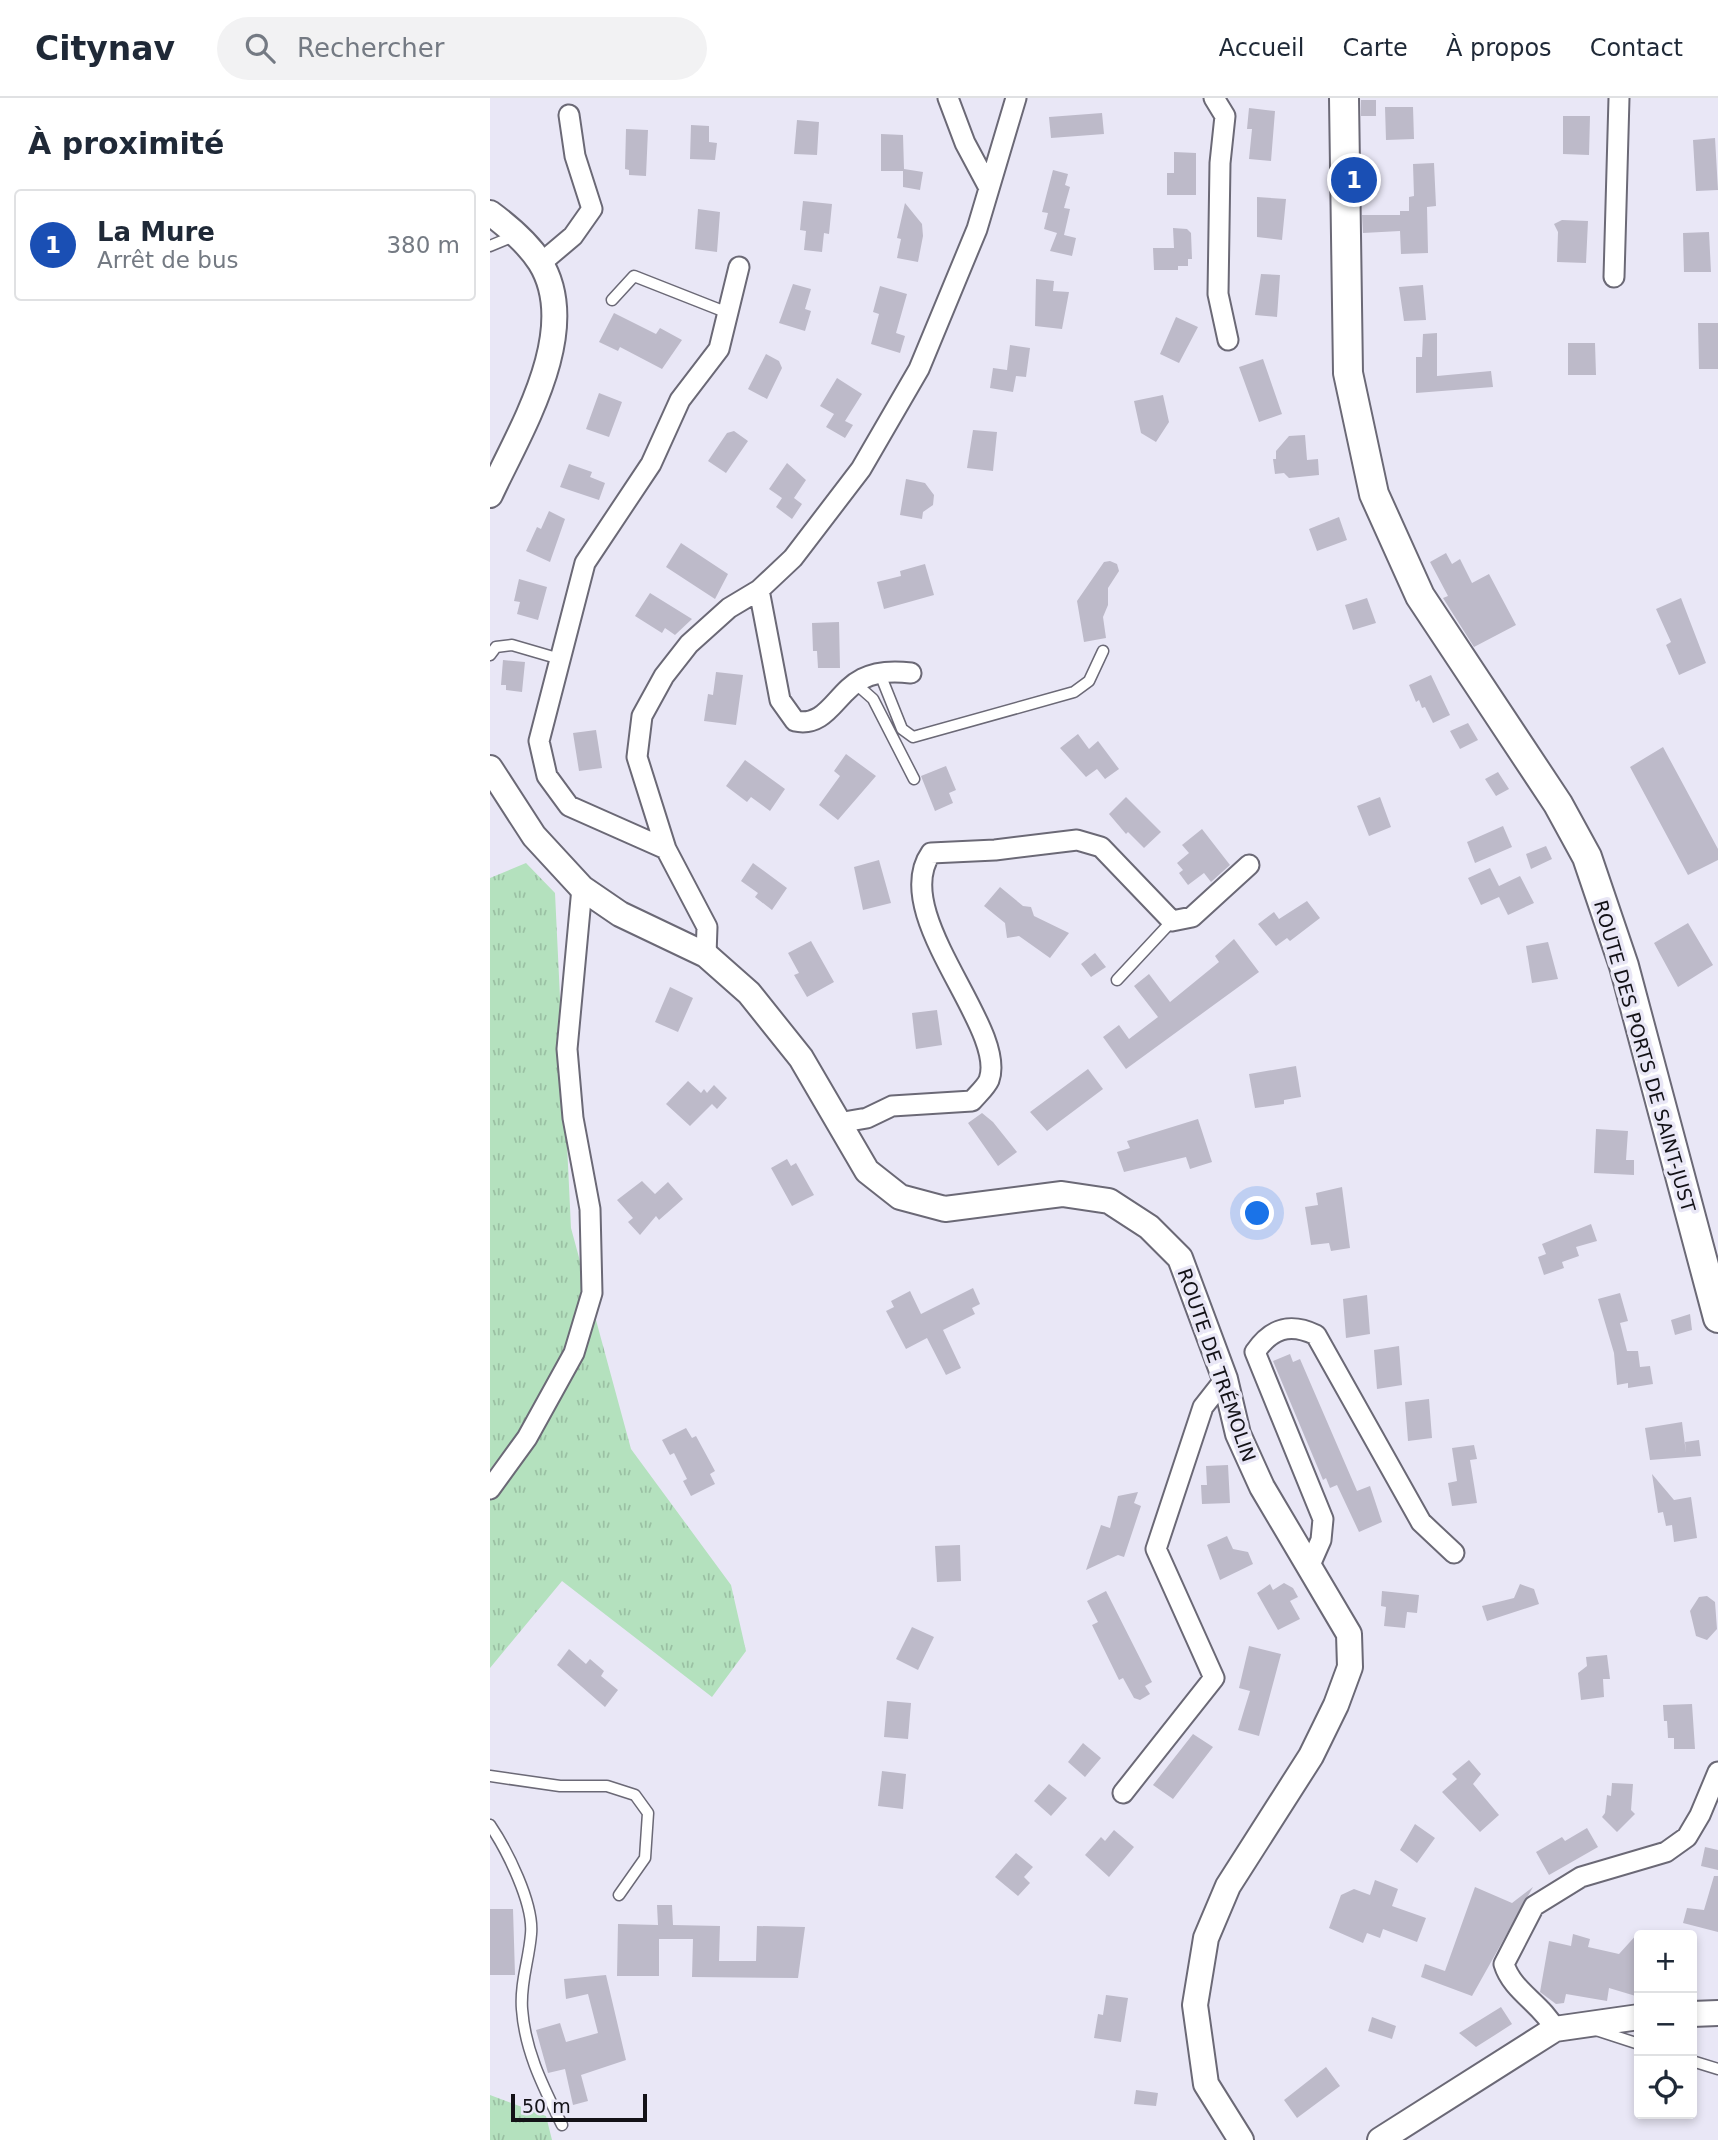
<!DOCTYPE html>
<html lang="fr">
<meta charset="utf-8">
<style>
body{margin:0;font-family:"DejaVu Sans",sans-serif;background:#f2f2f3;color:#1f2937}
.controls{position:absolute;right:21px;bottom:21px;display:grid;overflow:hidden;border-radius:7px;box-shadow:0 4px 10px #0003}
.controls button{width:63px;height:63px;display:grid;place-items:center;padding:0;border:0;border-bottom:2px solid #e0e1e3;background:#fff;color:#1f2937;font:35px sans-serif}
.scale{position:absolute;left:21px;bottom:18px;width:136px;box-sizing:border-box;padding-left:7px;border:4px solid #131217;border-top:0;font-size:19px;line-height:24px;white-space:nowrap;color:#131217;-webkit-text-stroke:5px #e9e7f6;paint-order:stroke}
.you{position:absolute;left:768px;top:1116px;width:24px;height:24px;margin:-18px;border:5px solid #fff;border-radius:50%;background:#1a73e8;box-shadow:0 0 0 10px #1a73e833}
.badge{display:grid;place-items:center;width:46px;height:46px;border-radius:50%;background:#b45309;color:#fff;font-size:23px;font-weight:700}
.pin{position:absolute;translate:-50% -50%;border:4px solid #fff;box-shadow:0 2px 7px #0006}
.list{margin:0;padding:0;list-style:none}
h2{display:flex;justify-content:space-between;align-items:center;height:91px;margin:0;padding:0 28px;font-size:30px}
h2 small{font-size:23px;font-weight:400;color:#747a83}
.list li{display:grid;grid-template-columns:46px 1fr auto;gap:21px;align-items:center;box-sizing:border-box;height:112px;margin:0 14px 14px;padding:0 14px;border:2px solid #e0e1e3;border-radius:7px}
.list b{display:block;font-size:26px;white-space:nowrap}
.list p{margin:0;font-size:23px;white-space:nowrap;color:#747a83}
.list em{font-size:23px;font-style:normal;color:#747a83}
.icon{flex:none;width:38px;height:38px;fill:none;stroke:currentColor;stroke-width:2;stroke-linecap:round;stroke-linejoin:round}
.map{position:relative;flex:none;width:1228px;height:2042px;overflow:hidden}
header{display:flex;align-items:center;gap:42px;box-sizing:border-box;height:98px;padding:0 35px;background:#fff;border-bottom:2px solid #e0e1e3}
header strong{font-size:33px}
nav{display:flex;gap:38px;margin-inline-start:auto;font-size:24px}
.search{width:490px;height:63px;background:#f2f2f3;display:flex;align-items:center;gap:18px;box-sizing:border-box;padding:0 24px;border-radius:38px;color:#747a83;font-size:26px}
main{display:flex}
aside{flex:1;background:#fff}
.map>svg:first-child{display:block}
</style>
<header>
<strong>Citynav</strong>
<div class="search"><svg class="icon" aria-label="search" viewBox="0 0 24 24"><circle cx="10" cy="10" r="6"/><path d="M15 15l6 6"/></svg>Rechercher</div>
<nav><a>Accueil</a><a>Carte</a><a>À propos</a><a>Contact</a></nav>
</header>
<main>
<aside>
<h2>À proximité<small></small></h2>
<ul class="list">
<li><span class="badge" style="background:#1a4fb4">1</span><div><b>La Mure</b><p>Arrêt de bus</p></div><em>380 m</em></li>
</ul>
</aside>
<div class="map">
<svg width="1228" height="2042" viewBox="0 0 1228 2042">
<defs>
<pattern id="grass-tufts" width="24" height="20" patternUnits="userSpaceOnUse" patternTransform="scale(1.75)"><rect width="24" height="20" fill="#b4e1be"/><path d="M3 7l-1-3M5 7V3M7 7l1-3M15 17l-1-3M17 17v-4M19 17l1-3" fill="none" stroke="#9ac0a3"/></pattern>
</defs>
<rect width="100%" height="100%" fill="#e9e7f6"/>
<path fill="url(#grass-tufts)" d="M36,765l29,30 16,335 60,221 100,136 15,66 -34,46 -150,-116 -72,87v-790z
M0,1997l56,21 6,24h-62z"/>
<path fill="#bdbac9" d="M871,2h15v16h-15z
M895,9h28l1,32 -28,1z
M759,10l26,3 -4,50 -22,-2 3,-30h-5z
M612,15l2,21 -53,4 -2,-21z
M1073,18h27l-1,39 -26,-1z
M307,22l22,2 -2,33 -23,-1z
M201,27l18,1v16l8,1 -2,17 -25,-1z
M136,31l22,1 -2,46 -17,-1v-5l-4,-1z
M391,36l22,1 1,34 19,3 -3,18 -17,-3v-16h-22z
M1225,40l3,52 -22,1 -3,-51z
M684,54l22,1v42h-29v-22h7z
M944,65l2,43 -9,1 1,46 -27,1 -1,-23 -37,2 -1,-18h38v-4h9v-14l5,-1 -1,-32z
M563,72l15,4 -3,11 5,2 -6,21 6,1 -6,26 12,3 -4,18 -22,-5 7,-18 -13,-4 4,-16 -6,-1z
M767,99l29,2 -4,41 -25,-3z
M313,103l29,3 -3,30 -5,-1 -2,19 -18,-2 2,-19 -6,-1z
M415,105l17,21 1,12 -5,26 -21,-4 4,-19 -4,-1z
M208,111l22,3 -3,40 -22,-3z
M1072,122l26,1 -2,42 -29,-1 1,-30 -4,-8z
M683,130l14,1 4,4 1,26h-4v7h-10v4h-24l-1,-22h21z
M1219,134l2,40h-27l-1,-39z
M771,176l19,1 -3,42 -22,-2z
M546,181l18,2 -1,10 16,1 -7,37 -27,-3z
M303,186l18,5 -6,20 6,2 -6,20 -26,-8z
M933,187l3,35 -22,1 -5,-34z
M390,188l27,8 -11,39 9,3 -5,17 -29,-9 8,-30 -6,-2z
M124,215l42,21 4,-6 22,12 -20,29 -42,-22 -2,4 -19,-9z
M686,219l22,10 -19,36 -19,-9z
M1208,225h20v46h-19z
M947,235v43l54,-5 2,16 -77,6v-36h6l1,-23z
M1078,245h27l1,32h-28z
M520,247l20,3 -4,29 -10,-1 -3,16 -23,-4 3,-20 14,2z
M276,256l13,7 3,7 -15,31 -19,-10z
M773,261l19,55 -23,8 -20,-55z
M347,280l25,16 -17,27 8,4 -8,13 -19,-11 8,-13 -14,-8z
M109,295l23,9 -13,35 -23,-8z
M673,297l6,27 -13,20 -15,-9 -7,-32z
M483,332l24,2 -4,39 -26,-3z
M244,333l14,10 -22,32 -18,-12 19,-28z
M815,337l2,25 11,-1 1,16 -30,3 -5,-5 -9,1 -2,-15h3v-8l13,-15z
M297,365l19,17 -12,18 8,6 -10,15 -16,-12 6,-9 -13,-9z
M79,366l23,8 -2,5 15,6 -6,17 -39,-13z
M416,381l19,4 9,12 -1,10 -10,7 -1,7 -22,-4z
M59,413l16,8 -15,43 -24,-11 11,-24 4,2z
M849,419l8,23 -30,11 -8,-22z
M191,445l47,31 -13,25 -49,-32z
M956,455l6,11 8,-5 12,24 17,-9 27,51 -42,22 -31,-49 5,-2 -18,-34z
M620,463l7,3 2,7 -11,17v17l-5,12 3,21 -22,4 -7,-41 27,-39z
M435,466l9,31 -50,14 -7,-27 24,-6 -1,-5z
M29,481l28,8 -9,33 -21,-6 3,-12 -6,-1z
M160,495l42,26 -17,16 -10,-7 -3,5 -27,-17z
M877,500l9,25 -23,7 -8,-25z
M1191,500l25,65 -27,12 -13,-30 5,-3 -15,-33z
M349,524l1,46h-22l-1,-17h-4l-1,-28z
M13,562l22,2 -3,30 -16,-2v-5h-5z
M226,574l27,3 -7,50 -32,-4 4,-27 5,1z
M941,577l19,40 -17,8 -8,-16 -3,1 -3,-8 -3,2 -7,-17z
M978,625l10,17 -18,9 -10,-18z
M106,632l6,38 -23,3 -6,-38z
M588,636l11,15 9,-8 21,28 -14,10 -8,-10 -11,8 -26,-29z
M1173,649l55,102v11l-30,15 -58,-108z
M356,656l30,22 -38,44 -19,-15 21,-29 -6,-5z
M255,662l40,29 -15,22 -19,-14 -4,5 -21,-16z
M456,668l10,24 -7,3 4,10 -18,8 -14,-35z
M1008,674l11,17 -13,7 -11,-17z
M636,699l35,35 -17,16 -16,-16 -2,2 -17,-20z
M890,699l11,30 -22,9 -12,-30z
M1013,728l9,21 -37,16 -8,-21z
M712,731l28,36 -19,17 -7,-9 -16,12 -9,-12 4,-3 -6,-7 12,-10 -7,-8z
M1056,748l6,13 -21,10 -5,-15z
M389,762l12,43 -28,7 -9,-43z
M263,765l34,25 -15,22 -17,-13 3,-4 -17,-12z
M1000,770l9,18 21,-10 14,27 -26,12 -9,-18 -18,8 -13,-27z
M510,789l23,19 8,1 3,9 35,17 -19,25 -31,-22 -12,2 -2,-15 -21,-17z
M817,803l13,17 -30,23 -3,-3 -11,8 -18,-22 16,-12 5,7z
M1198,825l25,42 -35,22 -24,-44z
M744,841l25,33 -133,97 -23,-32 16,-12 10,14 29,-22 -24,-31 15,-12 21,28 49,-40 -4,-6z
M321,843l23,41 -27,15 -13,-22 5,-2 -11,-20z
M1058,844l10,37 -26,4 -6,-37z
M605,855l11,14 -15,10 -10,-13z
M180,889l23,11 -15,34 -23,-10z
M447,912l5,35 -26,4 -4,-36z
M806,968l5,31 -17,3v4l-29,4 -6,-34z
M598,971l15,20 -56,42 -17,-19z
M198,983l13,12 3,-4 3,4 7,-8 13,13 -10,11 -5,-5 -22,22 -24,-22z
M492,1015l11,9 24,30 -19,14 -30,-43z
M708,1021l14,43 -22,7 -4,-12 -62,15 -7,-20 13,-4 -3,-7z
M1106,1031l32,2 -2,29h8v15l-40,-2z
M297,1061l4,7 5,-3 18,32 -22,11 -21,-38z
M152,1083l13,13 13,-12 15,17 -24,21 -3,-4 -16,19 -12,-13 5,-4 -16,-18z
M852,1089l8,61 -19,3 -2,-8 -18,2 -6,-38 13,-2 -2,-12z
M1101,1126l6,17 -21,6 3,9 -17,6 2,6 -20,7 -6,-18 8,-3 -4,-10z
M483,1190l7,16 -8,4 3,6 -32,16 18,38 -15,7 -19,-37 -21,11 -20,-38 8,-4 -3,-6 19,-10 11,23z
M1130,1195l8,28 -8,2 7,28h11l2,16 10,-1 3,18 -25,4v-5l-11,2 -3,-32 -16,-54z
M877,1197l3,39 -24,4 -3,-39z
M1200,1216l2,16 -17,5 -4,-15z
M909,1248l3,39 -25,4 -3,-39z
M800,1256l3,8 7,-3 57,132 13,-5 12,36 -23,10 -22,-47 -7,3 -4,-10 -3,2 -50,-119z
M939,1301l3,39 -24,3 -3,-39z
M1192,1324l4,31 -1,-11 14,-2 2,16 -51,4 -5,-32z
M196,1330l6,10 4,-2 19,35 -5,3 5,10 -24,12 -8,-15 4,-2 -13,-26 -4,2 -8,-15z
M984,1347l3,14 -7,1 7,43 -25,3 -4,-23 9,-2 -5,-33z
M738,1367l2,38 -28,1 -1,-19h6l-1,-19z
M1162,1376l22,26 17,-3 6,41 -23,4 -2,-17 -6,1 -3,-14 -5,1z
M648,1394l-4,11 7,3 -17,51 -6,-2 -32,15 15,-45 9,3 8,-32z
M737,1438l6,13 15,3 5,12 -33,16 -13,-35z
M470,1447l1,36 -24,1 -2,-36z
M794,1485l9,5 5,9 -8,4 10,18 -22,11 -21,-37 13,-9 3,6z
M1030,1486l14,5 5,15 -52,17 -5,-15 32,-8z
M616,1493l46,91 -7,4 5,8 -10,6 -6,-2 -11,-20 -4,2 -27,-55 6,-3 -11,-21z
M892,1493l37,4 -2,18 -10,-1 -2,16 -21,-2 2,-19 -5,-1z
M1217,1498l8,6 2,27 -10,11 -11,-4 -6,-25 9,-14z
M422,1529l22,10 -16,33 -22,-11z
M759,1548l32,8 -22,82 -21,-6 12,-39 -11,-3z
M79,1551l17,15 4,-5 14,12 -3,5 17,14 -13,17 -48,-42z
M1117,1557l3,24h-7l1,18 -23,3 -3,-27 9,-7 -1,-9z
M397,1603l24,2 -3,36 -24,-2z
M1202,1606l3,45h-21v-11h-6l-1,-17h-3l-1,-16z
M703,1636l20,13 -40,52 -20,-14z
M593,1645l18,15 -16,19 -17,-15z
M979,1662l12,14 -8,10 26,31 -19,17 -38,-40 15,-13 -5,-5z
M392,1673l24,3 -3,35 -25,-3z
M1122,1685l21,1 -2,26 4,4 -18,18 -15,-15 3,-4 2,-18 4,1z
M559,1686l18,14 -16,18 -17,-15z
M925,1726l20,14 -18,25 -17,-13z
M1097,1730l11,19 -49,28 -13,-23 26,-15 3,4z
M624,1732l20,17 -25,30 -24,-22 16,-18 4,4z
M1215,1749l13,3v20l-17,-4z
M526,1755l17,14 -9,10 6,6 -12,13 -23,-19z
M1224,1778h4v56l-35,-9 4,-15 17,2z
M885,1782l23,9 -6,17 34,12 -9,24 -34,-13 -3,9 -13,-5 -4,10 -34,-15 12,-33 13,-6 16,6z
M985,1789l37,16 21,-16 -61,109 -51,-19 4,-13 20,7z
M167,1807h15l1,20 47,1 -1,35h37l1,-35 48,1 -7,51 -106,-1 1,-38h-34v37h-42l1,-52 40,1z
M0,1811h23l2,66h-25z
M1149,1834v65l-30,-9 -2,13 -41,-7 -2,9 -8,1 -16,-12 9,-51 22,5 2,-12 17,5 -2,8 31,7z
M116,1877l20,85 -45,15 7,26 -15,4 -8,-36 -17,4 -12,-43 24,-7 6,19 32,-9 -10,-39 -22,5 -2,-20z
M616,1897l22,3 -7,44 -27,-4 4,-24 5,1z
M1011,1909l11,17 -17,11 -19,12 -17,-14z
M882,1919l24,9 -4,13 -24,-8z
M836,1969l14,19 -43,32 -13,-18z
M646,1992l22,3 -2,13 -22,-2z"/>
<g fill="none" stroke-linecap="round" stroke-linejoin="round">
<defs>
<path id="service" d="M0,148l24,-10
M122,202l22,-24 94,37
M0,557l6,-8 16,-2 48,14
M390,576l22,55 11,8 161,-45 15,-11 14,-30
M366,586l17,15 41,80
M627,882l55,-59
M0,1678l70,10h47l28,9 13,18 -3,45 -26,37
M0,1727c17,25 44,79 41,109 -2,26 -11,49 -9,75 3,43 22,79 40,116
M1106,1932l43,14
M1202,1963l26,8"/>
<path id="minor" d="M458,0l17,45 23,43
M724,0l11,18 -5,47 -2,131 10,46
M51,165l32,-27 19,-27 -17,-53 -6,-41
M1124,179l5,-179
M269,492l21,110 15,21c32,7 41,-29 67,-42 15,-8 33,-8 49,-6
M176,751l-97,-43 -22,-30 -8,-35 46,-178 66,-99 29,-64 39,-51 20,-82
M216,857l1,-28 -41,-78 -29,-92 5,-41 22,-40 25,-32 40,-36 30,-18 34,-32 68,-89 58,-100 58,-140 39,-131
M348,1025l29,-5 25,-12 80,-5c5,-6 14,-14 17,-21 19,-52 -101,-166 -58,-227l64,-3 82,-10 24,7 71,74 20,-4 57,-52
M0,1391l37,-51 47,-85 18,-60 -2,-84 -17,-91 -6,-69 15,-161
M820,1467l11,-25 2,-21 -68,-167c16,-23 34,-30 61,-17l105,187 33,31
M633,1695l91,-115 -58,-129 47,-142 22,-28
M1065,1931c-13,-25 -43,-38 -51,-65l30,-58 47,-29 85,-25 21,-15 13,-22 18,-43"/>
<path id="tertiary" d="M0,115c19,14 37,29 50,49 43,69 -21,170 -50,233
M0,670l44,68 48,52 38,26 86,41 43,38 52,65 66,113 33,26 45,12 117,-15 47,7 40,26 31,31 45,121 13,55 24,53 87,147 1,33 -14,38 -25,51 -83,130 -22,52 -11,67 11,79 35,56
M1202,1916l26,-1
M890,2042l175,-111 84,-12"/>
<path id="secondary" d="M854,0l4,275 26,121 46,102 138,208 29,53 37,109 94,352"/>
</defs>
<use href="#service" stroke="#6b6976" stroke-width="13"/>
<use href="#minor" stroke="#6b6976" stroke-width="23"/>
<use href="#tertiary" stroke="#6b6976" stroke-width="28"/>
<use href="#secondary" stroke="#6b6976" stroke-width="32"/>
<use href="#service" stroke="#fff" stroke-width="10"/>
<use href="#minor" stroke="#fff" stroke-width="19"/>
<use href="#tertiary" stroke="#fff" stroke-width="24"/>
<use href="#secondary" stroke="#fff" stroke-width="28"/>
</g>
<g text-anchor="middle" dominant-baseline="central" stroke-width="7" stroke-linejoin="round" paint-order="stroke">
<g font-size="19" fill="#131217" stroke="#e9e7f6">
<text transform="translate(1155 958) rotate(74)">ROUTE DES PORTS DE SAINT-JUST</text>
<text transform="translate(727 1267) rotate(71)">ROUTE DE TRÉMOLIN</text>
</g>
</g>
</svg>
<div class="controls">
<button>+</button>
<button>−</button>
<button><svg class="icon" aria-label="locate" viewBox="0 0 24 24"><circle cx="12" cy="12" r="6"/><path d="M12 2v4M12 18v4M2 12h4M18 12h4"/></svg></button>
</div>
<div class="scale">50 m</div>
<div class="you"></div>
<div class="pin badge" style="left:864px;top:82px;background:#1a4fb4">1</div>
</div>
</main>
